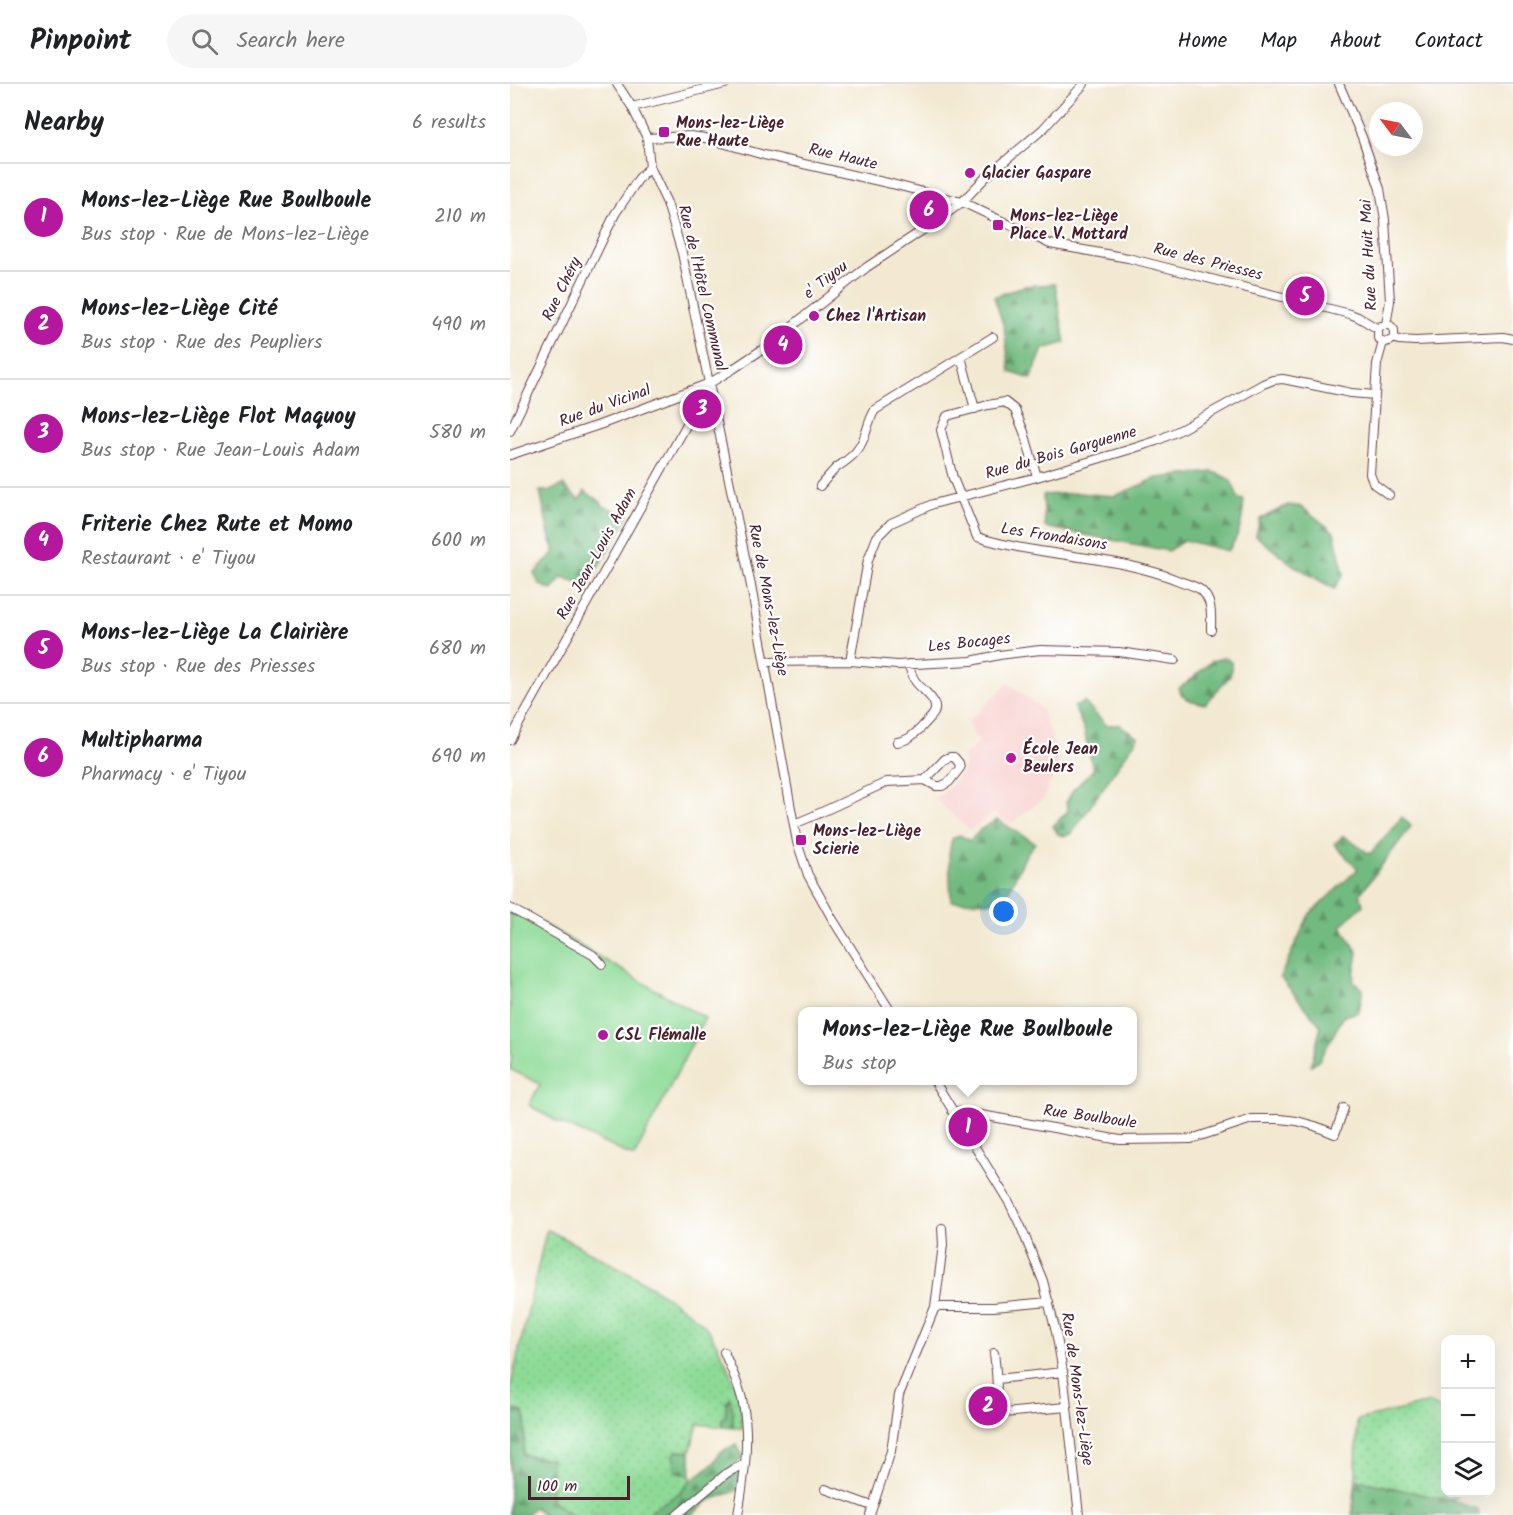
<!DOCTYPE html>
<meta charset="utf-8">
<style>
body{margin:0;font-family:Kalam,sans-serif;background:#f6f6f6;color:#202124}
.controls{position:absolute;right:18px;bottom:18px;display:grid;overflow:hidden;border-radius:12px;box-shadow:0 6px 24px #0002}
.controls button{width:54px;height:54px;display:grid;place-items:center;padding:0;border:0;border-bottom:2px solid #e0e0e0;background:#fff;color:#202124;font:30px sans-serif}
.compass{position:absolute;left:859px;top:18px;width:54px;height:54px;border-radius:50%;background:#fff;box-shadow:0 6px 24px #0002;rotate:302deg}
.scale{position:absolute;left:18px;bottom:15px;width:102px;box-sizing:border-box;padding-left:6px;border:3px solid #4a1f2b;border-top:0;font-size:16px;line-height:21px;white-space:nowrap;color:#4a1f2b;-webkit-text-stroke:4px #fff;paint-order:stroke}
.you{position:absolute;left:494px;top:828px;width:21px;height:21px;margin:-15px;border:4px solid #fff;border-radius:50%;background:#1a73e8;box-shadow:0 0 0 9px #1a73e833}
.badge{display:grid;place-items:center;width:39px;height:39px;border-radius:50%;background:#b5179e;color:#fff;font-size:20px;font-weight:700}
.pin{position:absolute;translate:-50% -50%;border:3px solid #fff;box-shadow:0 2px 6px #0006}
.popup{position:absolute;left:288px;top:923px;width:339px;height:78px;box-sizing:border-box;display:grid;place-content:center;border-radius:12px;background:#fff;filter:drop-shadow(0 2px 4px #0005);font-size:20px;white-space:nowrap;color:#757577}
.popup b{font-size:22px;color:#202124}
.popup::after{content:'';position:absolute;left:50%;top:100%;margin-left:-12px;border:12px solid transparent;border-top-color:#fff}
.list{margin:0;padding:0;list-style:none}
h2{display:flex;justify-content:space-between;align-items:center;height:78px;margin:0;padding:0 24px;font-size:26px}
h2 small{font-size:20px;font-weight:400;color:#757577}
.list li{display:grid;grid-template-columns:39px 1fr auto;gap:18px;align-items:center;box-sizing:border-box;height:108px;padding:0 24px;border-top:2px solid #e0e0e0}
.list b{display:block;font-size:22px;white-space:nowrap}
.list p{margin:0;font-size:20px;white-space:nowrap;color:#757577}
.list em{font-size:20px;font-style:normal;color:#757577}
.icon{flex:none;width:33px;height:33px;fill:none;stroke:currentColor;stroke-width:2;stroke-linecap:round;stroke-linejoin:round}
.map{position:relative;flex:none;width:1003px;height:1431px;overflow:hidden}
header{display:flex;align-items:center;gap:36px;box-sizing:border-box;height:84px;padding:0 30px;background:#fff;border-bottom:2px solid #e0e0e0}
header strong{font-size:28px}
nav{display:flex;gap:33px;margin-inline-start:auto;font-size:21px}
.search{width:420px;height:54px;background:#f6f6f6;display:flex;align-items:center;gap:15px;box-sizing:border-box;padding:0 21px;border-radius:33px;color:#757577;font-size:22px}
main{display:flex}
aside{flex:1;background:#fff}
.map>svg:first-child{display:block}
</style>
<header>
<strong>Pinpoint</strong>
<div class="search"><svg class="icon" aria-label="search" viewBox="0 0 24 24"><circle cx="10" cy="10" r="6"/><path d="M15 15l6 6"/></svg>Search here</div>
<nav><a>Home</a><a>Map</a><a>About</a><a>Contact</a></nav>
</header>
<main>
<aside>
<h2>Nearby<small>6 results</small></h2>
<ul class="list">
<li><span class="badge">1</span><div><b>Mons-lez-Liège Rue Boulboule</b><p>Bus stop · Rue de Mons-lez-Liège</p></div><em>210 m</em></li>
<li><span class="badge">2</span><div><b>Mons-lez-Liège Cité</b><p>Bus stop · Rue des Peupliers</p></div><em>490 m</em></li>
<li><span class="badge">3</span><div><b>Mons-lez-Liège Flot Maquoy</b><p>Bus stop · Rue Jean-Louis Adam</p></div><em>580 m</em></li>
<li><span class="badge">4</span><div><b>Friterie Chez Rute et Momo</b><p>Restaurant · e' Tiyou</p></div><em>600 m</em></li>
<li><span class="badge">5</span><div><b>Mons-lez-Liège La Clairière</b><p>Bus stop · Rue des Priesses</p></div><em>680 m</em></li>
<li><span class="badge">6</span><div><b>Multipharma</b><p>Pharmacy · e' Tiyou</p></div><em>690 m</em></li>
</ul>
</aside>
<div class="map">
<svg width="1003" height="1431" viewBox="0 0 1003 1431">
<defs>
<pattern id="grass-dots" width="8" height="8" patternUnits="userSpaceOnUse" patternTransform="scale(1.5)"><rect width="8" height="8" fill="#8edb98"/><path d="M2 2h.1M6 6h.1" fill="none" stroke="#7cbc83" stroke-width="1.8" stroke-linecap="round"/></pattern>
<pattern id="forest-firs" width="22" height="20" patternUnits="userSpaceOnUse" patternTransform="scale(1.5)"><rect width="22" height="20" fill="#72bb80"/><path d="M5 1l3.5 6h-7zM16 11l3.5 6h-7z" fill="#609769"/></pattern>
</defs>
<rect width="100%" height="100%" fill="#fff"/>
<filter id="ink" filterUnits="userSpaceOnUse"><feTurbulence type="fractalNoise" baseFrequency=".0167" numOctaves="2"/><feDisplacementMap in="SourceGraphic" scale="12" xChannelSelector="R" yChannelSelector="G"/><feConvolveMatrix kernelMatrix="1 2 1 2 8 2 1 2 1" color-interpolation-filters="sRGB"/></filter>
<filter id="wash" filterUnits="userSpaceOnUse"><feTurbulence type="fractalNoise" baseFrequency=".008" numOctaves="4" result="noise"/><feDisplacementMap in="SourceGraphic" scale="24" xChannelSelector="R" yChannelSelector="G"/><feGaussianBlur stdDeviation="1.35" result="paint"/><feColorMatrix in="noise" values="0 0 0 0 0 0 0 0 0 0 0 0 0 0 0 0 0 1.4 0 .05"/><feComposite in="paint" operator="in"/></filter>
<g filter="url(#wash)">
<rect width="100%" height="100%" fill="#f3e9d2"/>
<path fill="#f7d0cf" d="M498,599l33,25 19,51 -16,39 -33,26 -18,-11 -23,18 -35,-33 9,-5 16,-17 5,-9 -2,-10 16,-16 -6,-7 -5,-12z"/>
<path fill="url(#grass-dots)" stroke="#6c7d62" stroke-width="1.5" d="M38,1146l83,44 33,21 35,25 11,12 15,28 13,33 5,35h-10v-17l-4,-12 -3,4v13l-4,3 1,8 -25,-3 -8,28 -13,-1 -1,20 15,5c-2,21 -32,23 -42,39h-78l-20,-15 -29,-45 4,-35 -3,-8 -13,-3v-20l36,-157z
M919,1319l16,9 1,80 13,1 -7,8 -96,-21 1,-60z"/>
<path fill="url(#forest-firs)" stroke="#5e6d56" stroke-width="1.5" d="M545,200l10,59 -22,6 -12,30 -21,-7 -6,-45 -10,-30 30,-11z
M703,388c18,6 20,9 25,27l6,1c-2,22 -3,33 -16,51l-44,-11 -15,11 -124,-24 -2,-32 35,-2 37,3 42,-18z
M53,401l16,15 6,-9 3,3 12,7 3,5 26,10 -42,70 -25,-9 -10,13 -12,-5 -6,-11 21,-23 -6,-16 -9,-44h10z
M778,421l14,2 32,25 10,42 -10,15 -41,-24 -37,-29 4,-17z
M713,574h3l5,4 1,6 -2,8 -25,28c-12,-3 -23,-3 -26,-16l9,-6 24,-21z
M574,618l22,23h14l18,12 -66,96 -7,3 -7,-2 -5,-8 15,-15 -2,-8 7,-13 20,-20 -9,-41 -10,-22z
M892,733l9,9 -51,68 3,11 -22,21 17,27 -5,28 10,8 -4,23 -15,4 -25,44 -8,5 10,-39 -41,-49 29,-62 49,-46 -24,-25 9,-8 27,18z
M487,736l38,23 -8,10 -24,49 -52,-1 -2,-47 3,-15 8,-4 10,6 11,-12z
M220,1314l3,13v17l-10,-1 -1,-8 4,-3v-13z
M0,1325l13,3 3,8 -3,35 28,4v41l20,15h-30l1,-2 -8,-6 -8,8h-16z
M226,1360l6,10 -2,6 -7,8 2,4 7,5 -1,12 -33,12 -16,14h-43l3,-5 29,-18 9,-11 24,-18 5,-10z
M167,1367l13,1 1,24 -15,-5 -3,-16z
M846,1396l96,21 26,8 1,6h-127z"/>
<path fill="#8edb98" stroke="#6c7d62" stroke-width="1.5" d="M0,821c65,37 129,76 195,113l-71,139 -78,-36 -27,-16 11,-21 -30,-15 2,-15 -2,-1z"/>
</g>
<g filter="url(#ink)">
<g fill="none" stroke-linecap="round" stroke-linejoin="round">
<defs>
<path id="minor" d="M107,0l15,23 15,31 3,29 17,36 15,50 69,333 46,256 11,33 25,45 58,92
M829,0l23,53 18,52 5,31 5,81 -4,24
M122,23l93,-23
M137,54l43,-2 15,2 59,17 128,29 70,18 88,42 78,14 222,56 8,3 20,12
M871,242c6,-3 10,-1 13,4v8
M868,245v9c5,5 11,5 16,0
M884,254l5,2 16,1 88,-4 10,2
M873,258l-6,22 -7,110 4,10 15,11
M451,273l14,52
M0,347l105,-217 24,-36 11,-11
M0,371l92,-31 108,-41 23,-14 30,-20 104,-82 74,-49 21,-16 23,-24 58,-49 41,-45
M527,393l-13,-45 -9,-22 -10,-8 -17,3 -41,11 -6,14 12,48 24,59c67,21 139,17 205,45 6,2 16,5 20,9 11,11 9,25 9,39
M310,402c5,-6 10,-12 16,-18 8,-6 16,-10 22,-19 9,-12 9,-27 17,-39l118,-73
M340,577l18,-101 9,-23 14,-14 42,-19 104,-27 91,-27 28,-9 24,-11 83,-46 10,-4 10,-1 68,14 24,2
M255,578l85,-1 47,4 74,-4 28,-6 41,-5 79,2 56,8
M0,656l200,-357
M387,658c11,-1 16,-7 24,-14 4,-5 10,-10 13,-15 6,-12 -12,-23 -18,-31 -5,-6 -6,-12 -7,-18
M284,740l17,-7 76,-35 38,-2 11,6h6l7,-4 11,-14 -1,-5 -5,-6h-4l-5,2 -20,21
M0,824l83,47 9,9
M424,996l76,124 11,23 22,54 13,51 7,40 16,143
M442,1027l18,2 150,27 71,-1 61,-20h28l17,2 18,5 20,8 9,-26
M425,1223h59l55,-5
M214,1268c7,17 16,34 19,52 7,36 1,75 -5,111
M484,1269c2,18 5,36 0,54l2,5 8,1 62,-6
M487,1295l66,-7
M315,1405l47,17
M167,1431l50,-42 17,-9
M360,1431l21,-64 8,-56 36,-88 8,-62 -1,-17"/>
</defs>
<use href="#minor" stroke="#633d44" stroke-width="10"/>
<use href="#minor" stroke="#fff" stroke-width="8"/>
</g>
</g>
<g fill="#b5179e" stroke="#fff" stroke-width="2">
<rect x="148" y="42" width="12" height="12" rx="3"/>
<circle cx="460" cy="89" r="6"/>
<rect x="482" y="135" width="12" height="12" rx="3"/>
<circle cx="304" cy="232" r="6"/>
<circle cx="501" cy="674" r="6"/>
<rect x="285" y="750" width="12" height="12" rx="3"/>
<circle cx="93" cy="951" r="6"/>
</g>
<g text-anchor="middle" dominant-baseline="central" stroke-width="4.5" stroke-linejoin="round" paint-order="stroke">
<g font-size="16" font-weight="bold" fill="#4a1f2b" stroke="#fff" text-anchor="start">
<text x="166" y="39">Mons-lez-Liège<tspan x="166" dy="18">Rue Haute</tspan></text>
<text x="472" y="89">Glacier Gaspare</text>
<text x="500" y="132">Mons-lez-Liège<tspan x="500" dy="18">Place V. Mottard</tspan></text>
<text x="316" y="232">Chez l'Artisan</text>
<text x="513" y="665">École Jean<tspan x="513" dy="18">Beulers</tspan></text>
<text x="303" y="747">Mons-lez-Liège<tspan x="303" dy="18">Scierie</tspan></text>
<text x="105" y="951">CSL Flémalle</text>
</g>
<g font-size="16" fill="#4a1f2b" stroke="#fff">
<text transform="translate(333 73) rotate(13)">Rue Haute</text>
<text transform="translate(859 171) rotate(-93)">Rue du Huit Mai</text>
<text transform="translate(698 178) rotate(14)">Rue des Priesses</text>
<text transform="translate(316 196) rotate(-38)">e' Tiyou</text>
<text transform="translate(192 204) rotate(77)">Rue de l'Hôtel Communal</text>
<text transform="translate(52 205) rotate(-64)">Rue Chéry</text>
<text transform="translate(95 322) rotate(-20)">Rue du Vicinal</text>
<text transform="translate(551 369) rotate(-16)">Rue du Bois Garguenne</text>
<text transform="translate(544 453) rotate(9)">Les Frondaisons</text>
<text transform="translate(87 470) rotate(-61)">Rue Jean-Louis Adam</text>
<text transform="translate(258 516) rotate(79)">Rue de Mons-lez-Liège</text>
<text transform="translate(459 559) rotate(-6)">Les Bocages</text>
<text transform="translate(580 1033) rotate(8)">Rue Boulboule</text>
<text transform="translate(567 1305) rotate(82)">Rue de Mons-lez-Liège</text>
</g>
</g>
</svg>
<div class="controls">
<button>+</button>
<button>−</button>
<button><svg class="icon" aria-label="layers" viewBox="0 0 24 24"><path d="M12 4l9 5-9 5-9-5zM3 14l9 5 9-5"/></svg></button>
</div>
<svg class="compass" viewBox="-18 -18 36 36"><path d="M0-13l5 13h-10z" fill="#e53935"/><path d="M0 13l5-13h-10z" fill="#757577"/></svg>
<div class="scale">100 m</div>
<div class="you"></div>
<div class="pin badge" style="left:458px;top:1043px">1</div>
<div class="popup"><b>Mons-lez-Liège Rue Boulboule</b>Bus stop</div>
<div class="pin badge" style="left:478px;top:1322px">2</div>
<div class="pin badge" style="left:192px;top:325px">3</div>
<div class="pin badge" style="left:273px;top:261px">4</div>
<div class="pin badge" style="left:795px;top:212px">5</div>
<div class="pin badge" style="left:419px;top:126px">6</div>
</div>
</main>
